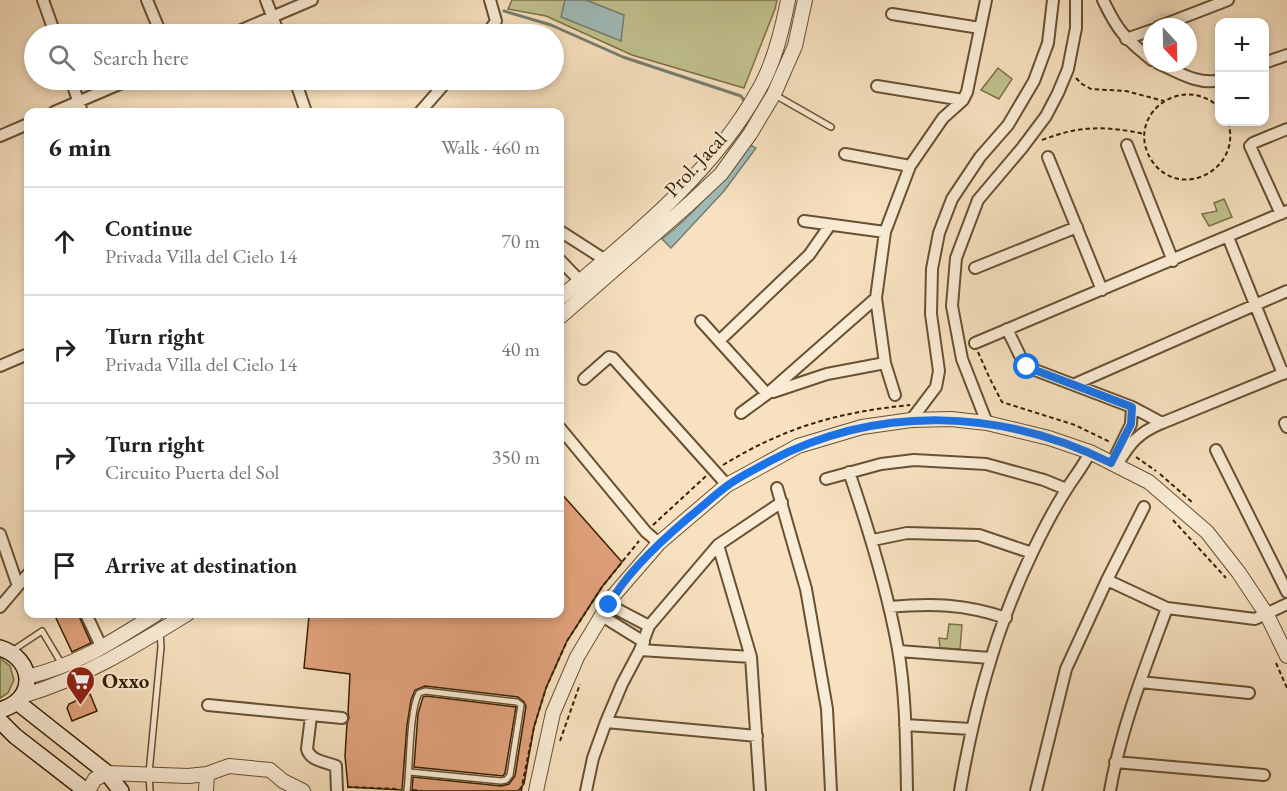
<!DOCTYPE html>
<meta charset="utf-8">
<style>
body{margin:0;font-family:"EB Garamond",serif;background:#f2f2f2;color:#222}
.controls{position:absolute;right:18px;top:18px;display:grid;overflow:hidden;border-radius:12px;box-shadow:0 3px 9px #0003}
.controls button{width:54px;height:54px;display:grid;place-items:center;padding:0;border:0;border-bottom:2px solid #e0e0e0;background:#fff;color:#222;font:30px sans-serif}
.compass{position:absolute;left:1143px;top:18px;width:54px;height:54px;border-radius:50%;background:#fff;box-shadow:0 3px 9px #0003;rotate:158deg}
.stop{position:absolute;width:18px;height:18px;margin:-14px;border:4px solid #1a73e8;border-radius:50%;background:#fff}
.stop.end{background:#1a73e8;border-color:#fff;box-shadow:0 2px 6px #0008}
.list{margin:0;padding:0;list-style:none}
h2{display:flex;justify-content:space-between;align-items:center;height:78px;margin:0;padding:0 24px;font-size:26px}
h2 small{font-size:20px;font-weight:400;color:#767676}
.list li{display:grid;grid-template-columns:39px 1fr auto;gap:18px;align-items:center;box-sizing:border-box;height:108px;padding:0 24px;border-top:2px solid #e0e0e0}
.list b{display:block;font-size:22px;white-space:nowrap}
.list p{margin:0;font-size:20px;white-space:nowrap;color:#767676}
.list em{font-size:20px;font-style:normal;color:#767676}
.icon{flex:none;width:33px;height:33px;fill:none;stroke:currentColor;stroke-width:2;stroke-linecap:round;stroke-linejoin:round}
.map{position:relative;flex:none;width:1287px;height:791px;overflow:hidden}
.search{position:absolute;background:#fff;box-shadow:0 3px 9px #0003;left:24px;top:24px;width:540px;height:66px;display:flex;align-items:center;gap:15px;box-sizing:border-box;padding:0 21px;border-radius:33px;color:#767676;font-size:22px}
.panel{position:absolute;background:#fff;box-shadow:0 3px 9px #0003;left:24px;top:108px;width:540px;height:510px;border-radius:12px}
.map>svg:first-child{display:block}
</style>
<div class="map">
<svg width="1287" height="791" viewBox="0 0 1287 791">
<rect width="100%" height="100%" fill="#f7e1c0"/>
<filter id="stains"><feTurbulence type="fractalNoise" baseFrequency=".00333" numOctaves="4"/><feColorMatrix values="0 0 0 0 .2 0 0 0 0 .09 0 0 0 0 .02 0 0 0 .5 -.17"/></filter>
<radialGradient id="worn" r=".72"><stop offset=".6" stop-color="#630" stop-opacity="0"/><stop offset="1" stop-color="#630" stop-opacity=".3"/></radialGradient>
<path fill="#c1c28f" stroke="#7c7248" stroke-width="1.5" d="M512,0h265l-2,9 -31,79 -112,-33 -86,-39 -38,-7z
M998,68l14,11 -13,20 -18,-9z
M1224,199l8,18 -23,9 -7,-12 15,-3 -3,-8z
M949,624l13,1 -2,24 -20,-1 -1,-10 8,1z
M0,658l10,8 4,14 -6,13 -8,5z"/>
<path fill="#9fbcb9" stroke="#767e6f" stroke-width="1.5" d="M565,0h21l38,15 -3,26 -60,-24z
M750,145l6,3 -32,43 -53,57 -9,-9c34,-26 61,-61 88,-94z"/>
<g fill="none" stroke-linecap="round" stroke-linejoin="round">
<path stroke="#767e6f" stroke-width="3" d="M504,11l47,14 72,32 118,39 4,6"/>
</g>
<path fill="#e1a27c" stroke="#382101" stroke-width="1.5" d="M560,492l62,70 -20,25 -35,54 -21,47 -12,39 -10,57 -6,7h-106l1,-14 88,9 8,-2 6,-8 11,-70 -2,-4 -6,-5 -93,-11 -10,4 -4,10 -4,25 -5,65 -54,-3 -3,-31 2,-33 2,-5 -1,-5 2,-39 -46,-6 5,-52h23l3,-2h225z
M54,614h24l13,29 -19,9z
M90,694l7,17 -25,10 -5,-13 2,-4z
M426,696l90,11 -11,66 -2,3 -89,-9 4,-53 5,-17z"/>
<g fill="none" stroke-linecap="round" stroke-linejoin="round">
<defs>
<path id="service" d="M775,95l56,32
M12,651l30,-20 21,35
M150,791l-1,-18 12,-126 -1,-16
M407,791c3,-23 2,-80 12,-98l6,-2 92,11 4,3 -11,70 -4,5 -5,1 -91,-9"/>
<path id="minor" d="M43,0l12,34
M147,0l14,34
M266,0l13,34
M1103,0c15,32 22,38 49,60
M892,14l88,14
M1158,27l70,-27
M232,34l80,-34
M487,34l9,-13 -6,-21
M1126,39l26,-9
M1158,63c18,8 41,23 62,17
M1264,63l23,-8
M71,80l11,32
M295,80l11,32
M877,86l86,14
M54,112l75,-32
M420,112l28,-32
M0,136l28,-12
M1127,145l46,116
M845,154l65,12
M1048,157l54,133
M1281,214l-31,-68 3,-3 34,-14
M804,221l81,11
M560,231l50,32
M1228,237l55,137
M560,260l20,21
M975,268l102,-41
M701,321l66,73
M1007,329l17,35 3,3 105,40 30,16 125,-51
M719,341l90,-86 21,-30
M975,343l312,-132
M0,366l28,-12
M584,379l25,-22 4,1 114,127
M1075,384l212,-93
M773,392l54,-18 58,-11
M895,395l-10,-32 -9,-65 9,-66 25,-66 33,-48 20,-18 4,-8 19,-92
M741,413l26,-19 109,-96
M911,420l25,-33 3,-16 -8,-57 1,-45 7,-36 13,-34 28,-42 28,-32 26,-44 14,-38 5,-43
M987,423l-25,-64 -10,-53 4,-48 22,-58 44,-52 24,-32 12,-23 10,-24 8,-41v-28
M1285,423l2,4
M560,428l86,104 13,11
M1216,450l71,142
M1116,455l15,-31 1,-17
M1117,465c13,-22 21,-32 45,-42
M849,472c20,58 38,116 49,177 8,46 8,95 9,142
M826,479l55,-15 33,-4 72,4 58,16 22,9
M777,488l29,101 21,120 4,82
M0,534l18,52
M873,540l34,-7 72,2 53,18
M718,545l33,112 9,134
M1107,580l60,28 88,11 32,-15
M609,605l40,21
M0,607l28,-33
M890,607c42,-4 75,-3 116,11
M86,614l16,34
M602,616l42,26
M640,650l111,7
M899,651l91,7
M1140,682l109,11
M208,705l134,13
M311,716l-4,33c3,12 19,13 29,17l1,25
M606,722l151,14
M905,725l66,4
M1115,762l149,13
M586,791l7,-33 13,-36 16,-38 18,-34 9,-24 69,-81 64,-43
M960,791c14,-83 36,-164 73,-240 10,-21 22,-44 35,-64 7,-11 16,-22 22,-35
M1036,791l30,-122 41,-89 37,-73
M1110,791c11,-63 35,-123 57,-183"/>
<path id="tertiary" d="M560,298c71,-60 152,-124 198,-207 16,-27 24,-60 30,-91
M560,317l129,-113 32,-30 29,-40 24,-40 21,-48 10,-46
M27,677c51,-12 86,-36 129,-63
M22,696c60,-17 113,-50 165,-82
M88,791l7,-12 12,-6 81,3 19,-2 22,-8 41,4 13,11 20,10
M206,791l1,-17
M536,791l17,-78 24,-56 37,-62 45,-52 68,-58 33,-18 38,-21 64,-19 49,-7 40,-1 36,4 62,15 41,14 59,30 58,50 32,41 28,42 20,41"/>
<path id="secondary" d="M0,648c35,11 37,52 0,62
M17,702l90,71 14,18
M0,721l15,15 71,55"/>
</defs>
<use href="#service" stroke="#685131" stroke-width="8"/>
<use href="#minor" stroke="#685131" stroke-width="14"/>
<use href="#tertiary" stroke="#685131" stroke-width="16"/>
<use href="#secondary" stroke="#382101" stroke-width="18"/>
<path stroke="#382101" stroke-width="2" stroke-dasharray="4.5 3" stroke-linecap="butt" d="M1076,78l6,6 9,5 35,2 38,10
M1220,108c-39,-37 -97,9 -68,53 28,41 91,8 76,-39
M1042,140c39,-15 63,-14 103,-6
M978,352l12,27 12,23 73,23 35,17
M1136,457l20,14
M723,465c62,-38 116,-53 187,-60
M1160,474l32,28
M1173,520l53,58
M653,525l53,-49
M1276,663l11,25
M560,741l20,-57
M347,787l52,2
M413,790l9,1
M521,791l13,-64 12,-39 21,-47 35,-54 37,-46"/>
<use href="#service" stroke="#faecd6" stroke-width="5"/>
<use href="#minor" stroke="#faecd6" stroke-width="10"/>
<use href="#tertiary" stroke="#faecd6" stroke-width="14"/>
<use href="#secondary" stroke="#faecd6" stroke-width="15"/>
</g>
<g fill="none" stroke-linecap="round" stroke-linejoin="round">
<path stroke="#1a73e8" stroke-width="8" d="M609,605c16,-31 52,-64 79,-87 13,-10 25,-22 39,-32 13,-10 29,-17 43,-25 109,-57 232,-52 341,2l20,-39 1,-17 -105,-40"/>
</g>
<defs>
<symbol id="supermarket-pin" viewBox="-11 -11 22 30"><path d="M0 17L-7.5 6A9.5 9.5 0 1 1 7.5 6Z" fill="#8f2418" stroke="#faecd6"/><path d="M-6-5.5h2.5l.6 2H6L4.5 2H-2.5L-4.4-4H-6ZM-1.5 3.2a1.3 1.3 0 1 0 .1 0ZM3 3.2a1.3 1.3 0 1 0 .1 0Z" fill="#fff"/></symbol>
</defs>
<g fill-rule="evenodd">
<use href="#supermarket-pin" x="64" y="664" width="33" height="45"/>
</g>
<g text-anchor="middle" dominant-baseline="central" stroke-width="4.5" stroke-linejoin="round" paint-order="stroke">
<g font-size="21" fill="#382101" stroke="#faecd6">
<text transform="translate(695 164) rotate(-47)">Prol. Jacal</text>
</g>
<g font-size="21" font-weight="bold" fill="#382101" stroke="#faecd6" text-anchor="start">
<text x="102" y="680">Oxxo</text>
</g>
</g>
<rect width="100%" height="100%" filter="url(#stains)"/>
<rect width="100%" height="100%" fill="url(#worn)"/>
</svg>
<div class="controls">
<button>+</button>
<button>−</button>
</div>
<svg class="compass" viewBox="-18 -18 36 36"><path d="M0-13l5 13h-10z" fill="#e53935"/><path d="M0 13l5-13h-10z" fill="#767676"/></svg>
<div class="stop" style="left:1027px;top:367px"></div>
<div class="stop end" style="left:609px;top:605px"></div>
<div class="search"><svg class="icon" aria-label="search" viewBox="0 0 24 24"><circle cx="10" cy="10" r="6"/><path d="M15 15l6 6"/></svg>Search here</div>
<section class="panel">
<h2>6 min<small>Walk · 460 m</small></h2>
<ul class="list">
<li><svg class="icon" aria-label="ahead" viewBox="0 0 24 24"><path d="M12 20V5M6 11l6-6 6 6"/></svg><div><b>Continue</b><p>Privada Villa del Cielo 14</p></div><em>70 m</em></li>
<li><svg class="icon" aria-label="right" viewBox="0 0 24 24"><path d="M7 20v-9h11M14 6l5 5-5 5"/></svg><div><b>Turn right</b><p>Privada Villa del Cielo 14</p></div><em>40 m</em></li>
<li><svg class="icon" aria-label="right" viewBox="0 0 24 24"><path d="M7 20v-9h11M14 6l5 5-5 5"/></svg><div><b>Turn right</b><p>Circuito Puerta del Sol</p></div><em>350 m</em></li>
<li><svg class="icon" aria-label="arrive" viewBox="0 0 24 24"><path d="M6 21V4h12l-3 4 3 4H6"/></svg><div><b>Arrive at destination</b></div></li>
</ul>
</section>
</div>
